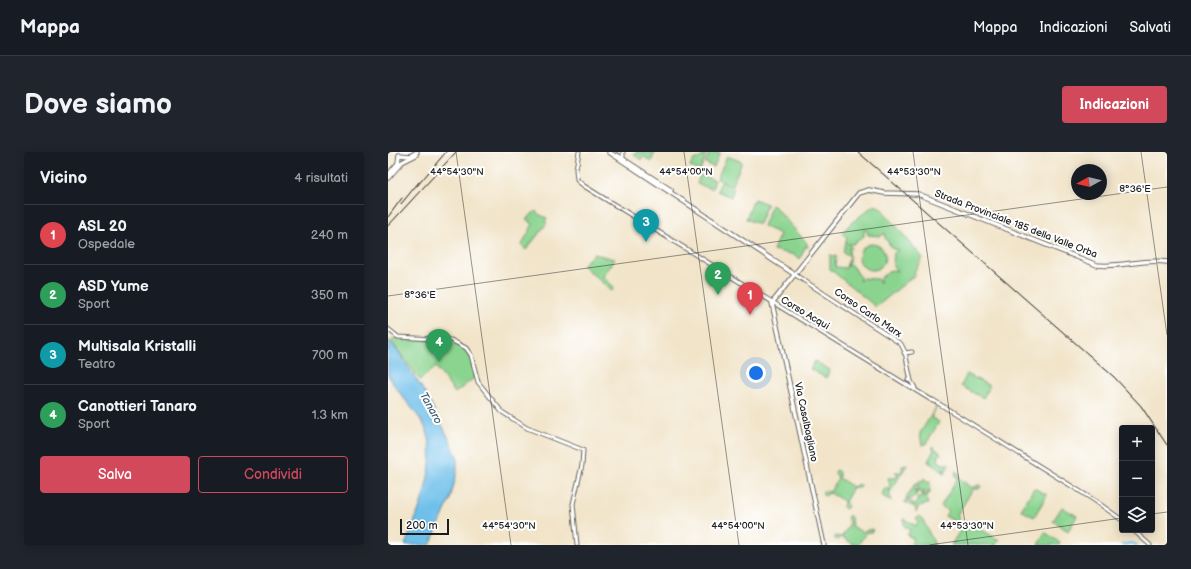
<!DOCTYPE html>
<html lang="it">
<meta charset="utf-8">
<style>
body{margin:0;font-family:"Balsamiq Sans",sans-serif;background:#20242c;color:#f1f3f6}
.controls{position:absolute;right:12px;bottom:12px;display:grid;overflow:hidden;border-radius:4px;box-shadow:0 2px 10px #0003}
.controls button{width:36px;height:36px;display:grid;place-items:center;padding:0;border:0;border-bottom:1px solid #363941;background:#171b24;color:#f1f3f6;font:20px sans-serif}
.compass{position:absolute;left:683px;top:12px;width:36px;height:36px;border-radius:50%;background:#171b24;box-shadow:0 2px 10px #0003;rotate:262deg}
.scale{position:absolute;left:12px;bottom:10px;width:49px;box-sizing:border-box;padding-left:4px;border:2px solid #1c1c1c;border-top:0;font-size:11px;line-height:14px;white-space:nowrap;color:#1c1c1c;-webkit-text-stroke:3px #fff;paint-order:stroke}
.you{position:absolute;left:368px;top:221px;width:14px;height:14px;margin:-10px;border:3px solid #fff;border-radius:50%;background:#1a73e8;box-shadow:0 0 0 6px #1a73e833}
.badge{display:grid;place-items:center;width:26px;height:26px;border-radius:50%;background:#d1495b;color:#fff;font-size:13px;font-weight:700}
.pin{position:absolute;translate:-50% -33px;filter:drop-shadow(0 1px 2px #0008)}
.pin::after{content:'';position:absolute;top:21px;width:14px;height:12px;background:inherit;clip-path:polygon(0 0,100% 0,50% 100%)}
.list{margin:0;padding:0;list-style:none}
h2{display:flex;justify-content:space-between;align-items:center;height:52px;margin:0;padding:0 16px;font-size:17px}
h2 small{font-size:13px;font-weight:400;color:#9ea1a6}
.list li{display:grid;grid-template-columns:26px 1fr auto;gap:12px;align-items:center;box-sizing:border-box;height:60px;padding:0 16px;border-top:1px solid #363941}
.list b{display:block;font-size:15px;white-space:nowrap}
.list p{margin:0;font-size:13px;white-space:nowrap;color:#9ea1a6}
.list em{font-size:13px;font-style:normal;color:#9ea1a6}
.actions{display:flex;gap:8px;padding:12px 16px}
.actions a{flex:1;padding:9px 0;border:1px solid #d1495b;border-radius:4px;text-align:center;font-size:14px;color:#d1495b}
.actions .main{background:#d1495b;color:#fff}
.icon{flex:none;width:22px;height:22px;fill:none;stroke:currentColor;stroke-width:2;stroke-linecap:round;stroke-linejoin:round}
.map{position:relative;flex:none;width:779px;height:393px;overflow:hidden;border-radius:4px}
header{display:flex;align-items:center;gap:24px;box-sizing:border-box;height:56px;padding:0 20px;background:#171b24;border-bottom:1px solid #363941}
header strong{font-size:19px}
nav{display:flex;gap:22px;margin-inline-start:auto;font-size:14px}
.intro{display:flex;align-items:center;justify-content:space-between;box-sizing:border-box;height:96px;padding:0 24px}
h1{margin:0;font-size:28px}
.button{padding:10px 18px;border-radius:4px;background:#d1495b;color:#fff;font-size:14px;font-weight:700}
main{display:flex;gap:24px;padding:0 24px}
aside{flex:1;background:#171b24;border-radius:4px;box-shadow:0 2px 10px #0003}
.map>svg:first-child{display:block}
</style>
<header>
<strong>Mappa</strong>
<nav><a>Mappa</a><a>Indicazioni</a><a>Salvati</a></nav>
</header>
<div class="intro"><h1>Dove siamo</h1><a class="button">Indicazioni</a></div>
<main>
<aside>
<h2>Vicino<small>4 risultati</small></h2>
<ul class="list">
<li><span class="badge" style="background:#e0444e">1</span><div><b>ASL 20</b><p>Ospedale</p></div><em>240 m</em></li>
<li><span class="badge" style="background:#2e9e5b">2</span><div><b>ASD Yume</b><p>Sport</p></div><em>350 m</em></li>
<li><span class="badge" style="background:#0f9aa8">3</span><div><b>Multisala Kristalli</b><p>Teatro</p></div><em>700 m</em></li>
<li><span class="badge" style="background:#2e9e5b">4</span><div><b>Canottieri Tanaro</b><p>Sport</p></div><em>1.3 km</em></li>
</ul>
<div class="actions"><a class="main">Salva</a><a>Condividi</a></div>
</aside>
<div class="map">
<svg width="779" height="393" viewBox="0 0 779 393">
<rect width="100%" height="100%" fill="#fff"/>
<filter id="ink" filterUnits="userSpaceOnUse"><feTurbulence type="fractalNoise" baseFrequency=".025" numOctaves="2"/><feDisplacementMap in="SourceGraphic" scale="8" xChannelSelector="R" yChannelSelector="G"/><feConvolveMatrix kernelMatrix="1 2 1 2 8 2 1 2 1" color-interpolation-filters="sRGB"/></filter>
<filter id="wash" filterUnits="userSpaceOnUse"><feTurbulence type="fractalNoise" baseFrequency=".012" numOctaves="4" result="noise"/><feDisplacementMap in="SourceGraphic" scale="16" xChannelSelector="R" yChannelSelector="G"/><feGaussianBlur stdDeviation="0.9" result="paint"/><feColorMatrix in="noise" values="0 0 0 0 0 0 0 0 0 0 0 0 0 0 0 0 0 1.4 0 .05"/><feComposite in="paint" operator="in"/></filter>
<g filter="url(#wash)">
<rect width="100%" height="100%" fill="#f1e4c9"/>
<path fill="#8bd490" stroke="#547856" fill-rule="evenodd" d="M248,0h19l-4,10 -8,-6 -2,4 -7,-5z
M312,0h7l-7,19 -10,-4 3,-7 8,-2 2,-3z
M322,0h10l-6,15 -9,-4z
M339,4l15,6 -10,23 -15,-6z
M312,23l15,5 -3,9 -15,-5z
M333,30l13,6 -3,9 -14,-6z
M366,47l13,5 -8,20 -13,-5z
M384,52l34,38 2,5h-3l-5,12 -5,-4 -22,-5 7,-16 -17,-8z
M486,53l6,2 43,51 -9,14 2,2 -40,33 -46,-38v-14l6,1 -1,11 11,1 4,-12 -7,-4 4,-14 -5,-5 8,-9zM476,78l3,1 1,4 13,1 4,-3v5l8,11 5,1 -4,3 -1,13 4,5 -6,-1 -11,8v6l-3,-5 -14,-1 -4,3 1,-5 -9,-11h-5l4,-3 -1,-14h3l-4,-4h5l11,-8z
M148,59l2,3 9,4 -2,4 2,1 -21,27 -4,-5 11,-21 -7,-5z
M471 105a13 13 0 1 1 26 0a13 13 0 1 1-26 0Z
M206,102l21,5 -12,18 11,10 -2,4 -30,-26z
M7,186l4,2c20,0 61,-4 71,16 3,6 3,16 4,22l-19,15 -19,-26 -16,13 -29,-39z
M427,209l15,9 -4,8 -16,-9z
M579,222l23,12 -7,12 -22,-12z
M549,254l-6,11 8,5 -13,22 -4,1 -2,-12z
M544,294l9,7 -3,4 1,5 4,2h6l-4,9 -2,-6 2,7h-1l-2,-3 -14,-9 4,-1h-4l6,-11z
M519,313l-17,27 -1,-3 2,12 -10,-6 5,-8 3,1 1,-3 -2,-7h8l2,-5 -3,-1h7v-6z
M448,318l3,2v6l14,9 5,-3 3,1 -1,3 -7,-1 -8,15 3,4 -2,3 -3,-2 1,-6 -14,-8 -6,3 -2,-2 1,-3 7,1 8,-14 -3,-5z
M568,319l3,2v6l14,9 5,-3 3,1 -2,3h-6l-16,26 3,6 -2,2 -13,-7 3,-5 -7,-5 16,-27 -2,-5z
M536,326l3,4h4l-2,3 3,2 -4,4h3l-5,7 2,6 -9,2 -3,6v-4l-12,-6 6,-2 2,4 4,1 2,-8 9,-2v-4h-3l1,3 -4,1 1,-3 -3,-1 -2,3 -2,-5h3l1,-2 -3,-2 -2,2 2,10 -11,3 11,-18 2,3 2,-5 3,2z
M646,336l13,7 -13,22 -13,-7z
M674,355l15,9 -9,15 -15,-10z
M461,363l2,2 1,9 10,6 9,-3 2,1 -1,2 -6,1 -8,12h-4l-12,-8 -5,3 -3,-2 2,-2 6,1 8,-14 -3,-5z
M532,364l2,2 13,27h-21l-3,-2 3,-4 -7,-4 3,-5 -6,-4v-7l12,7 2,-5 -2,-2z
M578,369l33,19 -3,5h-45z
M657,380l15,11 -1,2h-21z"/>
<path fill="#6ebfea" stroke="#456e83" d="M0,188l9,10 27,41 28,53 5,12v16l-7,28 -20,45h-25c13,-32 36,-85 20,-118 -7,-14 -35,-43 -37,-53 0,-10 0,-23 0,-34z"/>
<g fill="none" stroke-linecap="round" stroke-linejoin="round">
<path stroke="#6ebfea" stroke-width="2" d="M734,393l9,-2 6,2"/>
</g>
</g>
<g filter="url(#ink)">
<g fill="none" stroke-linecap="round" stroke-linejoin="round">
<defs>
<path id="tertiary" d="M191,0l-3,17 1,11 7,6 349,215
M235,0v7
M406,122l107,70 4,8 6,29
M0,177l10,8 53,3 15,8 5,7 7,27 24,30 25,16 56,22 -1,15 -9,39 4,41
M516,201l8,-1
M520,228l3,1 4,7
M545,248l161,100 28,20
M745,378l17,15"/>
<path id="secondary" d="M221,0l185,122
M229,3l54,35
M0,23l10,-12 1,-8 11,1 7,-4
M0,26l14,-16 14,-7
M436,393l-52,-242 87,-110 10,-3 15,3 34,1 179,71c23,3 47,-7 70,-3"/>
</defs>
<use href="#tertiary" stroke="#676259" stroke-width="5"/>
<use href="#secondary" stroke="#676259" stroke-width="5.5"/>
<use href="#tertiary" stroke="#fff" stroke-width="3"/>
<use href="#secondary" stroke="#fff" stroke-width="3.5"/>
<path stroke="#1c1c1c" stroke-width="1" d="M470,0l256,225 27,29 26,39
M29,34l29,-34
M13,52l18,-22
M0,65l14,-19
M0,74l68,-74"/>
</g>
</g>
<path fill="none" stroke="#1c1c1c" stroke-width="1" stroke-opacity="0.45" d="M68,0l55,393M296,0l55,393M525,0l55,393M753,0l26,183M0,144l779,-109M764,362l15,-2M541,393l193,-27"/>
<g text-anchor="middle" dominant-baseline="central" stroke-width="4" stroke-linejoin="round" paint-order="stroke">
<g font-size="10" fill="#1c1c1c" stroke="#fff">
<text transform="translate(628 72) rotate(21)">Strada Provinciale 185 della Valle Orba</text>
<text transform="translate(417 161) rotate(31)">Corso Acqui</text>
<text transform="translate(480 161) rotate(34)">Corso Carlo Marx</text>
<text transform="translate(418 270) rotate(78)">Via Casalbagliano</text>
</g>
<g font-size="11" font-style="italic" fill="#3d5d6e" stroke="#fff">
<text transform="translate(43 256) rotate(61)">Tanaro</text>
</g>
</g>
<g font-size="10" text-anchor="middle" fill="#1c1c1c" stroke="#fff" stroke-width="4" stroke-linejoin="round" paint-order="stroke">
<text x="69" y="23">44°54'30"N</text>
<text x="298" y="23">44°54'00"N</text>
<text x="526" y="23">44°53'30"N</text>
<text x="747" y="40">8°36'E</text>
<text x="32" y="146">8°36'E</text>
<text x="121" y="377">44°54'30"N</text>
<text x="350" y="377">44°54'00"N</text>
<text x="579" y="377">44°53'30"N</text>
</g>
</svg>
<div class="controls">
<button>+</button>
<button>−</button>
<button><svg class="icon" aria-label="layers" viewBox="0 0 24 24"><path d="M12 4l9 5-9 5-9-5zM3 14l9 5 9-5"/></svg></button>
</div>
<svg class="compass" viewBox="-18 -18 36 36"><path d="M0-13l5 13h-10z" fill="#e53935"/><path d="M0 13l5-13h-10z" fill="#9ea1a6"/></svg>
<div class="scale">200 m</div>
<div class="you"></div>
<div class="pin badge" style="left:362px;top:163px;background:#e0444e">1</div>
<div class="pin badge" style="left:330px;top:143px;background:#2e9e5b">2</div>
<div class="pin badge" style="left:258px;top:90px;background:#0f9aa8">3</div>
<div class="pin badge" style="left:51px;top:210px;background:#2e9e5b">4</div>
</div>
</main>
